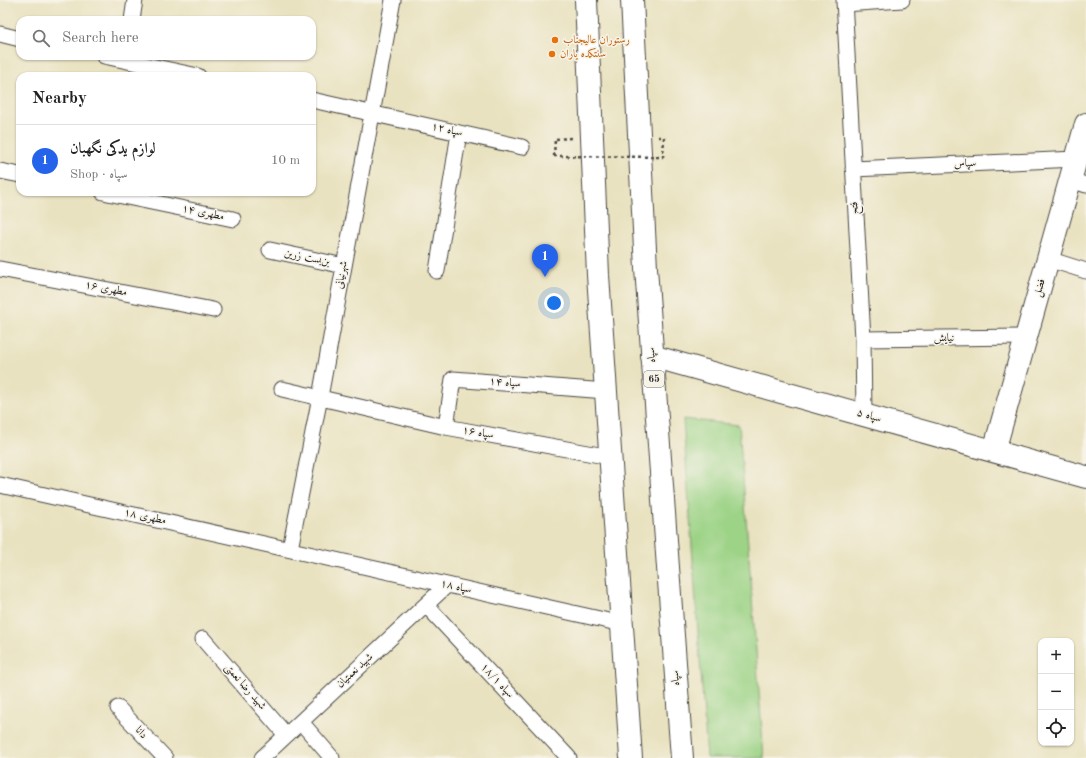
<!DOCTYPE html>
<meta charset="utf-8">
<style>
body{margin:0;font-family:"Old Standard TT",Amiri,serif;background:#f2f2f2;color:#222}
.controls{position:absolute;right:12px;bottom:12px;display:grid;overflow:hidden;border-radius:8px;box-shadow:0 1px 3px #0004}
.controls button{width:36px;height:36px;display:grid;place-items:center;padding:0;border:0;border-bottom:1px solid #e0e0e0;background:#fff;color:#222;font:20px sans-serif}
.you{position:absolute;left:554px;top:303px;width:14px;height:14px;margin:-10px;border:3px solid #fff;border-radius:50%;background:#1a73e8;box-shadow:0 0 0 6px #1a73e833}
.badge{display:grid;place-items:center;width:26px;height:26px;border-radius:50%;background:#2563eb;color:#fff;font-size:13px;font-weight:700}
.pin{position:absolute;translate:-50% -33px;filter:drop-shadow(0 1px 2px #0008)}
.pin::after{content:'';position:absolute;top:21px;width:14px;height:12px;background:inherit;clip-path:polygon(0 0,100% 0,50% 100%)}
.list{margin:0;padding:0;list-style:none}
h2{display:flex;justify-content:space-between;align-items:center;height:52px;margin:0;padding:0 16px;font-size:17px}
h2 small{font-size:13px;font-weight:400;color:#767676}
.list li{display:grid;grid-template-columns:26px 1fr auto;gap:12px;align-items:center;box-sizing:border-box;height:72px;padding:0 16px;border-top:1px solid #e0e0e0}
.list b{display:block;font-size:15px;white-space:nowrap}
.list p{margin:0;font-size:13px;white-space:nowrap;color:#767676}
.list em{font-size:13px;font-style:normal;color:#767676}
.icon{flex:none;width:22px;height:22px;fill:none;stroke:currentColor;stroke-width:2;stroke-linecap:round;stroke-linejoin:round}
.map{position:relative;flex:none;width:1086px;height:758px;overflow:hidden}
.search{position:absolute;background:#fff;box-shadow:0 1px 3px #0004;left:16px;top:16px;width:300px;height:44px;display:flex;align-items:center;gap:10px;box-sizing:border-box;padding:0 14px;border-radius:12px;color:#767676;font-size:15px}
.panel{position:absolute;background:#fff;box-shadow:0 1px 3px #0004;left:16px;top:72px;width:300px;height:124px;border-radius:12px}
.map>svg:first-child{display:block}
</style>
<div class="map">
<svg width="1086" height="758" viewBox="0 0 1086 758">
<rect width="100%" height="100%" fill="#f7f3e8"/>
<filter id="ink" filterUnits="userSpaceOnUse"><feTurbulence type="fractalNoise" baseFrequency=".025" numOctaves="2"/><feDisplacementMap in="SourceGraphic" scale="8" xChannelSelector="R" yChannelSelector="G"/><feConvolveMatrix kernelMatrix="1 2 1 2 8 2 1 2 1" color-interpolation-filters="sRGB"/></filter>
<filter id="wash" filterUnits="userSpaceOnUse"><feTurbulence type="fractalNoise" baseFrequency=".012" numOctaves="4" result="noise"/><feDisplacementMap in="SourceGraphic" scale="16" xChannelSelector="R" yChannelSelector="G"/><feGaussianBlur stdDeviation="0.9" result="paint"/><feColorMatrix in="noise" values="0 0 0 0 0 0 0 0 0 0 0 0 0 0 0 0 0 1.4 0 .05"/><feComposite in="paint" operator="in"/></filter>
<g filter="url(#wash)">
<rect width="100%" height="100%" fill="#e9e2c0"/>
<path fill="#9cd386" stroke="#647f58" d="M683,419l56,6 25,333h-57z"/>
</g>
<g filter="url(#ink)">
<g fill="none" stroke-linecap="round" stroke-linejoin="round">
<defs>
<path id="street" d="M844,0l19,339 1,76
M844,4l58,-4
M132,20l3,-20
M0,34l20,5
M104,56l94,20
M312,100l210,47
M853,169l223,-10
M0,171l20,4
M1071,180l15,5
M103,192l130,27
M270,250l74,16
M1048,259l38,12
M0,269l213,41
M437,271l22,-138
M863,339l163,-2
M282,389l164,38 164,30
M446,427l7,-48 153,12
M0,485l622,139
M290,549l30,-152 73,-397
M426,605l143,153
M203,639l83,96
M118,708l47,50
M301,722l31,36
M262,758l185,-173"/>
<path id="secondary" d="M652,356l434,121
M994,451l92,-327"/>
<path id="primary" d="M586,0l12,275 33,483
M632,0l14,268 36,490"/>
</defs>
<use href="#street" stroke="#484641" stroke-width="17"/>
<use href="#secondary" stroke="#484641" stroke-width="24"/>
<use href="#primary" stroke="#484641" stroke-width="24"/>
<path stroke="#484641" stroke-width="2.5" stroke-dasharray="3 3" stroke-linecap="butt" d="M658,137h6l-1,20
M554,156l1,-17 17,-1"/>
<use href="#street" stroke="#fff" stroke-width="15"/>
<use href="#secondary" stroke="#fff" stroke-width="22"/>
<use href="#primary" stroke="#fff" stroke-width="22"/>
<path stroke="#484641" stroke-width="2.5" stroke-dasharray="3 3" stroke-linecap="butt" d="M554,156l109,1"/>
</g>
</g>
<g fill="#e8710a" stroke="#f7f3e8" stroke-width="1.5">
<circle cx="555" cy="40" r="4"/>
<circle cx="552" cy="54" r="4"/>
</g>
<g text-anchor="middle" dominant-baseline="central" stroke-width="3" stroke-linejoin="round" paint-order="stroke">
<rect fill="#f7f3e8" stroke="#686764" stroke-width="1" x="644" y="371" width="20" height="16" rx="3"/>
<g font-size="10" font-weight="bold" fill="#2b2b2b">
<text x="654" y="379">65</text>
</g>
<g font-size="11" fill="#c56008" stroke="#f7f3e8" text-anchor="start">
<text x="563" y="40">رستوران عالیجناب</text>
<text x="560" y="54">سنتکده یاران</text>
</g>
<g font-size="11" fill="#2b2b2b" stroke="#f7f3e8">
<text transform="translate(447 130) rotate(13)">سپاه ۱۲</text>
<text transform="translate(965 164) rotate(-2)">سپاس</text>
<text transform="translate(855 208) rotate(-93)">فتح</text>
<text transform="translate(203 213) rotate(12)">مطهری ۱۴</text>
<text transform="translate(307 258) rotate(12)">بن‌بست زرین</text>
<text transform="translate(342 275) rotate(-80)">شهرنیانی</text>
<text transform="translate(1040 288) rotate(-74)">فضل</text>
<text transform="translate(106 289) rotate(11)">مطهری ۱۶</text>
<text x="944" y="338">نیایش</text>
<text transform="translate(652 355) rotate(-94)">سپاه</text>
<text transform="translate(505 383) rotate(5)">سپاه ۱۴</text>
<text transform="translate(869 416) rotate(16)">سپاه ۵</text>
<text transform="translate(478 433) rotate(10)">سپاه ۱۶</text>
<text transform="translate(145 517) rotate(12)">مطهری ۱۸</text>
<text transform="translate(456 587) rotate(13)">سپاه ۱۸</text>
<text transform="translate(355 671) rotate(-43)">شهید نعمتیان</text>
<text transform="translate(676 678) rotate(-94)">سپاه</text>
<text transform="translate(497 681) rotate(47)">سپاه ۱۸/۱</text>
<text transform="translate(245 687) rotate(49)">شهید رضا نعمتی</text>
<text transform="translate(141 733) rotate(47)">دانا</text>
</g>
</g>
</svg>
<div class="controls">
<button>+</button>
<button>−</button>
<button><svg class="icon" aria-label="locate" viewBox="0 0 24 24"><circle cx="12" cy="12" r="6"/><path d="M12 2v4M12 18v4M2 12h4M18 12h4"/></svg></button>
</div>
<div class="you"></div>
<div class="pin badge" style="left:545px;top:277px">1</div>
<div class="search"><svg class="icon" aria-label="search" viewBox="0 0 24 24"><circle cx="10" cy="10" r="6"/><path d="M15 15l6 6"/></svg>Search here</div>
<section class="panel">
<h2>Nearby<small></small></h2>
<ul class="list">
<li><span class="badge">1</span><div><b>لوازم یدکی نگهبان</b><p>Shop · سپاه</p></div><em>10 m</em></li>
</ul>
</section>
</div>
